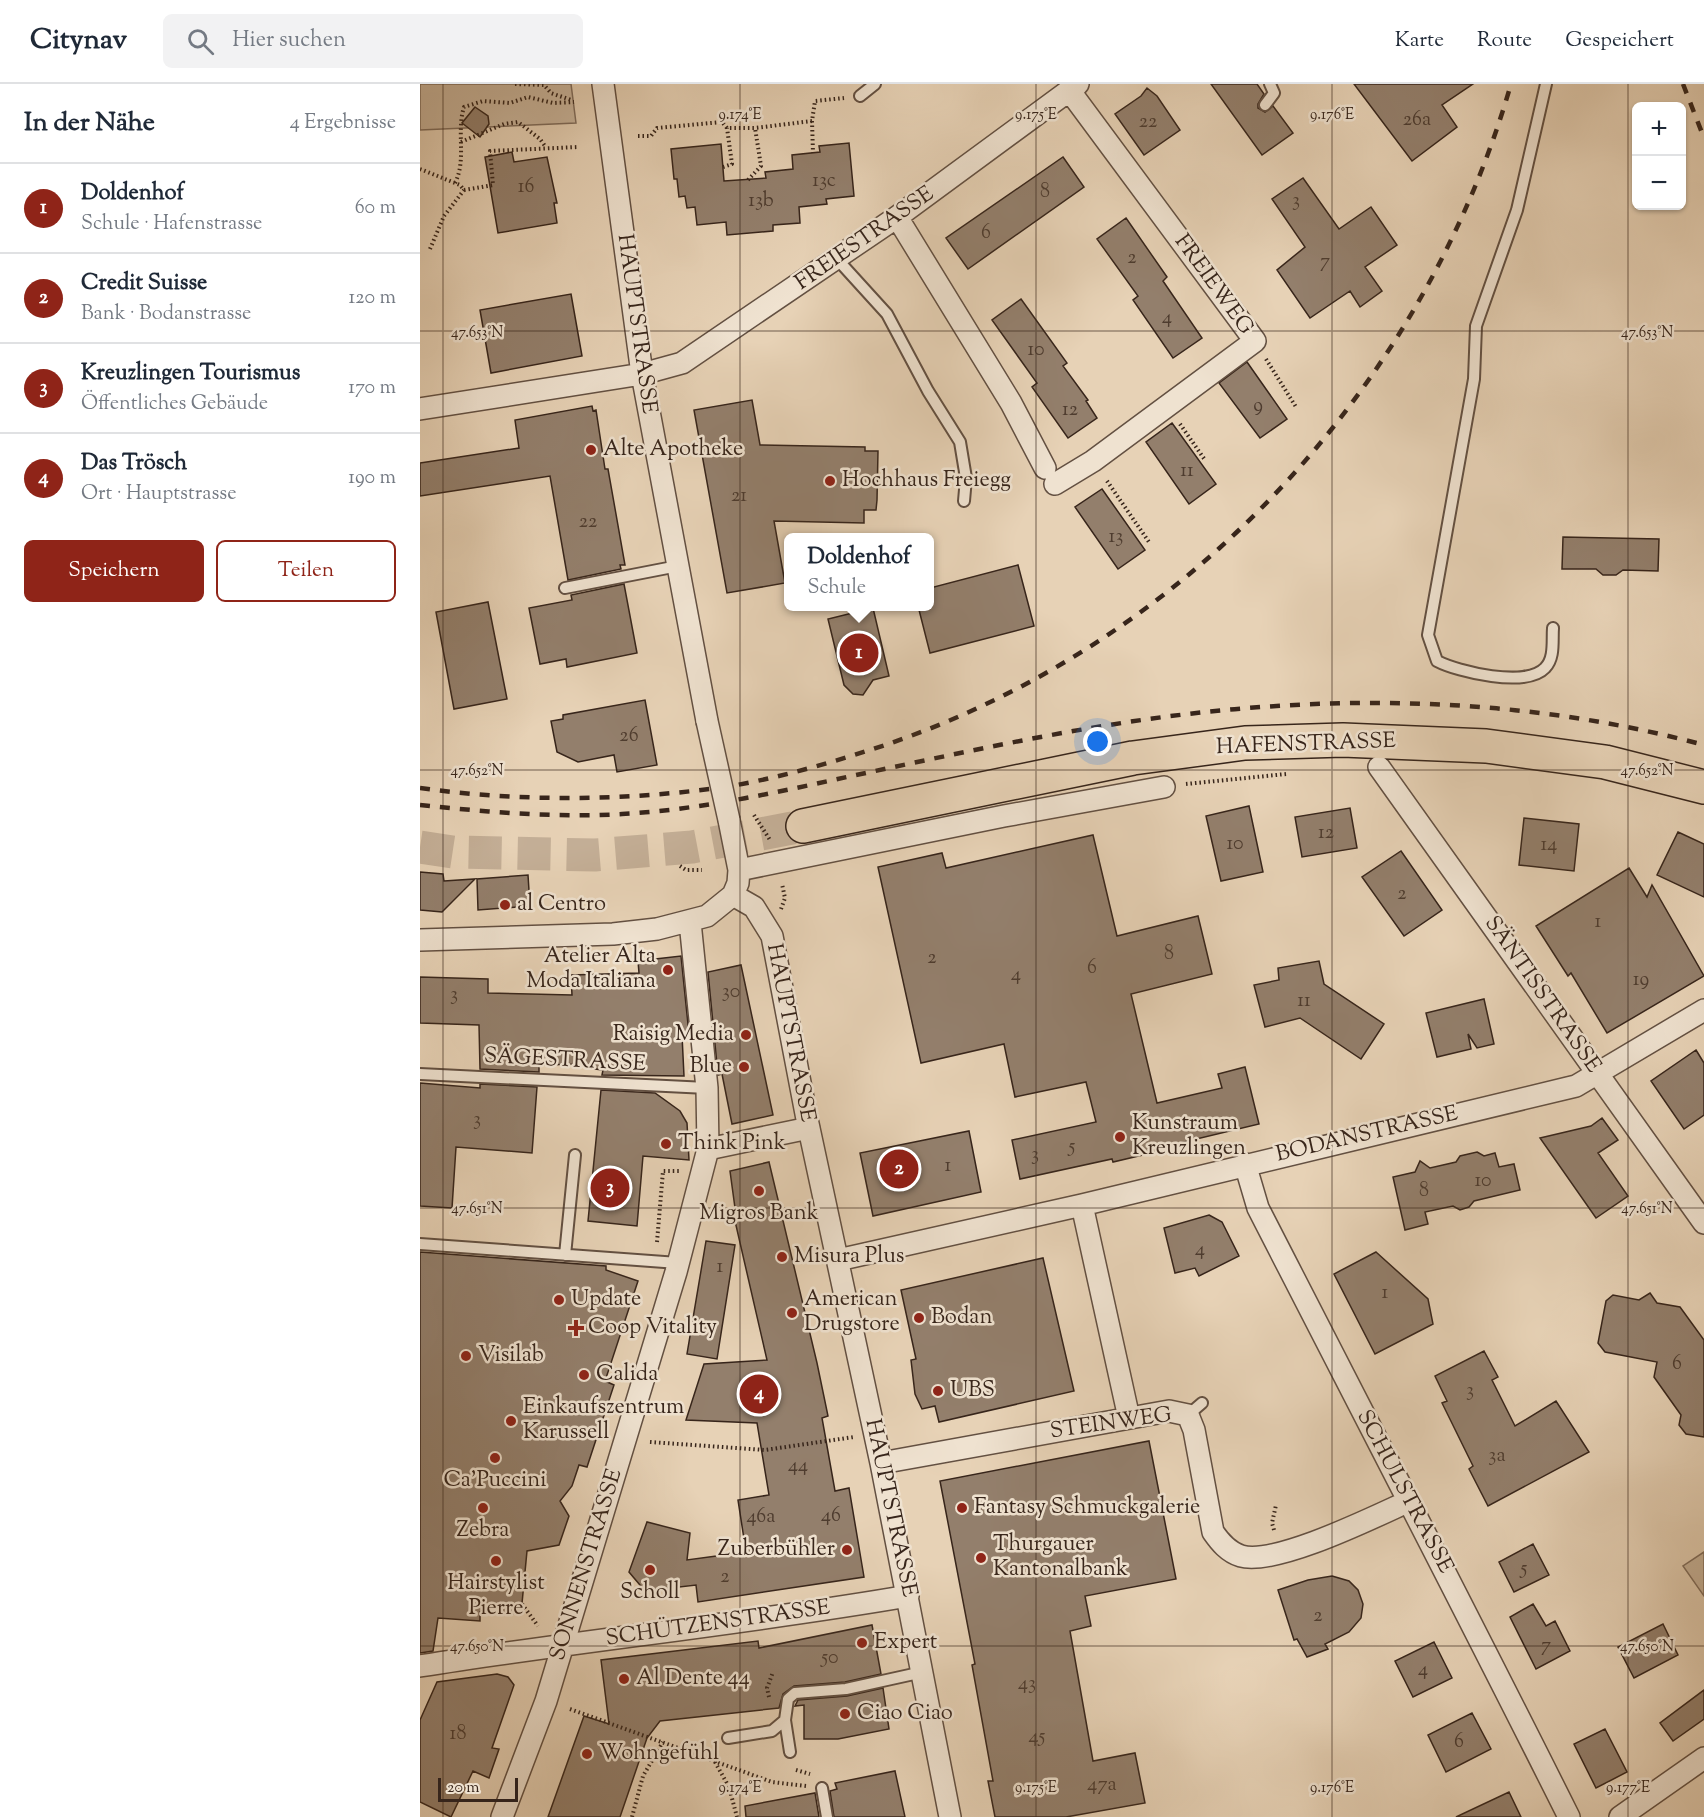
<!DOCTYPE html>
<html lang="de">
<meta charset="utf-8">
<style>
body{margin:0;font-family:"Sorts Mill Goudy",serif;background:#f2f2f3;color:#1f2937}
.controls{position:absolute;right:18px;top:18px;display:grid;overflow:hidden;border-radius:9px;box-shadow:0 2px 4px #0004}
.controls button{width:54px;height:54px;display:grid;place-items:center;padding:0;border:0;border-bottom:2px solid #e0e1e3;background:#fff;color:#1f2937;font:30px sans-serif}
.scale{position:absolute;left:18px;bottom:15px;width:80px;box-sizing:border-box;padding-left:6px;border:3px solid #37251b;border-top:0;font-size:16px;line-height:21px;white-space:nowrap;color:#37251b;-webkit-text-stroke:4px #efe2d0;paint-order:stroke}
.you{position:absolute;left:678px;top:658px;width:21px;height:21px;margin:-15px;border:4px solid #fff;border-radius:50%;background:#1a73e8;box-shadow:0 0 0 9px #1a73e833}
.badge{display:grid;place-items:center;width:39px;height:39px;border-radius:50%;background:#8f2418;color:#fff;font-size:20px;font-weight:700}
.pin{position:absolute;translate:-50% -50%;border:3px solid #fff;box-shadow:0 2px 6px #0006}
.popup{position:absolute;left:364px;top:449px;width:150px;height:78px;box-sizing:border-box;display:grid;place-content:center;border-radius:9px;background:#fff;filter:drop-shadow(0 2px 4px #0005);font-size:20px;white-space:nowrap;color:#747a83}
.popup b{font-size:22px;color:#1f2937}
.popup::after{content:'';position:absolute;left:50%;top:100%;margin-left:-12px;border:12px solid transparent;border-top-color:#fff}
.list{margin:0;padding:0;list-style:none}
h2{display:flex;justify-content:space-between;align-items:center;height:78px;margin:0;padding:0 24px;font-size:26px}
h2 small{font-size:20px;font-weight:400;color:#747a83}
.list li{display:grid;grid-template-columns:39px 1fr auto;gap:18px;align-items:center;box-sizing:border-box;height:90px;padding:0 24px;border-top:2px solid #e0e1e3}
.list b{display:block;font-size:22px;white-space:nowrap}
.list p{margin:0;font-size:20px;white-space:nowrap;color:#747a83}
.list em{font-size:20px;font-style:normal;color:#747a83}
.actions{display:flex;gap:12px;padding:18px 24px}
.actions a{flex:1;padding:14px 0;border:2px solid #8f2418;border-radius:9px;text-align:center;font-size:21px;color:#8f2418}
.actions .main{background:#8f2418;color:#fff}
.icon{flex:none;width:33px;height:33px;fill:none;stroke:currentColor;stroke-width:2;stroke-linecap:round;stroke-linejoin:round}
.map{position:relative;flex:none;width:1284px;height:1733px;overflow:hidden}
header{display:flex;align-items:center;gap:36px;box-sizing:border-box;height:84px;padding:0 30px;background:#fff;border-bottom:2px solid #e0e1e3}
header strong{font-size:28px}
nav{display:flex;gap:33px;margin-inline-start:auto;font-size:21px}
.search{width:420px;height:54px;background:#f2f2f3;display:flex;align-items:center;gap:15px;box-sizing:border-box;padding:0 21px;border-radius:9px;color:#747a83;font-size:22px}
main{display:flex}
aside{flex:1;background:#fff}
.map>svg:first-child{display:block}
</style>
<header>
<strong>Citynav</strong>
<div class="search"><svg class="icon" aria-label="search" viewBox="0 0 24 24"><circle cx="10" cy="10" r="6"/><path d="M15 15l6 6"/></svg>Hier suchen</div>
<nav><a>Karte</a><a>Route</a><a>Gespeichert</a></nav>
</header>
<main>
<aside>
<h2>In der Nähe<small>4 Ergebnisse</small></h2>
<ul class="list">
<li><span class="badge">1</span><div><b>Doldenhof</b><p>Schule · Hafenstrasse</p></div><em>60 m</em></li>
<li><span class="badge">2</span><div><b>Credit Suisse</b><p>Bank · Bodanstrasse</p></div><em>120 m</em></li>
<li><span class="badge">3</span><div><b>Kreuzlingen Tourismus</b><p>Öffentliches Gebäude</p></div><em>170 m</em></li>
<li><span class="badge">4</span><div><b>Das Trösch</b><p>Ort · Hauptstrasse</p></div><em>190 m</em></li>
</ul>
<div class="actions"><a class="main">Speichern</a><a>Teilen</a></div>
</aside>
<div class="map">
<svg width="1284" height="1733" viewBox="0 0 1284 1733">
<rect width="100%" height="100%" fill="#e7d2b6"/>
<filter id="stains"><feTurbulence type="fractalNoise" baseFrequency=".00333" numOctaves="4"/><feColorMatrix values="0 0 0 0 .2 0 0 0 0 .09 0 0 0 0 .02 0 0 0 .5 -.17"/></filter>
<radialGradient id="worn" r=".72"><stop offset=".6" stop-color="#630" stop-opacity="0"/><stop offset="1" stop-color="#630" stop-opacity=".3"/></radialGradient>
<path fill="#c9b59c" stroke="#806d5c" stroke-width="1.5" d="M0,0h151l5,39 -156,7z
M1284,1468v44l-21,-30z"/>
<path fill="#937f6c" stroke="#37251b" stroke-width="1.5" d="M791,0h46l7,10 -6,10v4l7,4 8,-6 20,27 -31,22z
M934,0h119l-31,21 15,22 -45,34z
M727,4l10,8 23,34 -36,25 -29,-41 26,-18z
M55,23l13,9 1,8 -9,13 -18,-14z
M429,59l5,53 -28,3 1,5 -28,3 1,16 -27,2v6l-46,4 -1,-13 -29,3 -2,-18 -8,1 -2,-12 -6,1 -2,-18h-3l-3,-30 50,-5 3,37 42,-3 -1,-6 28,-3 -1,-14 28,-3 -1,-6z
M92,68l2,10 33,-5 10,46h-3l3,20 -59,10 -13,-76z
M643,73l21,30 -116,82 -22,-31z
M883,94l36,51 32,-22 26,38 -32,22 17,24 -22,16 -10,-16 -40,27 -33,-48 28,-23 -33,-48z
M706,134l41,59 -4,4 39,57 -29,20 -40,-58 5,-4 -41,-57z
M151,210l11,62 -91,17 -11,-63z
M601,215l46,64 -4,3 25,34 -2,1 11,17 -29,20 -36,-51 5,-4 -45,-63z
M827,278l40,57 -27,19 -41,-55z
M332,316l8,45 105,2v4h13l-1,49 -1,10h-12v13l-90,-2 11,62 -58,10 -33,-183z
M172,322l1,5 3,-1 9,59h3l17,96h-5l1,4 -53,11 -18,-104 -130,20v-33l99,-15 -4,-28z
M752,339l44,61 -27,20 -43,-62z
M682,405l43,61 -27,19 -43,-62z
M1143,453l96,2 -1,32 -35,-1 -7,5h-13l-7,-6h-34z
M598,481l16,61 -104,27 -12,-47h12v-18z
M204,500l13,69 -70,14 -1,-8 -26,5 -11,-56 43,-8 -1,-5z
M68,518l19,97 -53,10 -18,-97z
M453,524l16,68 -16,4 -10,15 -10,-1 -9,-9 -16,-66z
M225,616l12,65 -40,7 -3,-17 -36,7 -21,-10 -6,-31 12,-2v-4z
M829,722l14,66 -42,9 -15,-65z
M930,724l7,40 -55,9 -7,-40z
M1104,734l55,6 -5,47 -55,-6z
M1258,748l26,12v53l-47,-22z
M673,751l24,101 81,-20 14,58 -81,20 26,109 65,-15 -4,-14 27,-7 14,57 -96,23 1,3 -51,12 -1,-3 -92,20 -8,-39 84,-18 -10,-40 -71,15 -11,-53 -83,19 -43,-196 64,-14 4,15z
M981,767l41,59 -38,26 -42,-59z
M1209,784l18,29 5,-12 52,91 -97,57 -36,-60 -3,3 -32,-50z
M0,788l23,2 1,7 31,-2 -33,33 -22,-2z
M108,791l2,31 -52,4 -1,-31z
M261,872l8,78 -7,1 2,41 -82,-1 1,-5 -16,-2v-4l-48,1v7l-59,-3 -1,-44 -59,-2v-46l68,2v14l84,2 -1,-20 68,-2 -1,-12z
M899,877l5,23 60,40 -23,35 -61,-41 -35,9 -11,-42 25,-5 -1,-12z
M321,881l32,150 -41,9 -10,-50 -4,1 -10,-103z
M1064,915l10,45 -17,4 -9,-14 3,15 -34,8 -11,-44z
M1276,966l8,13v52l-20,14 -33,-48z
M0,999l60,5v-4l57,3 -5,66 -76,-6 -4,61 -32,-2z
M181,1006l54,3 25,18 7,12 2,37 -46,-4 -6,70 -49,-5z
M1182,1034l16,22 -20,13 30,43 -32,22 -56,-80 51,-12z
M549,1047l12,61 -108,24 -13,-63z
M1057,1068l7,4 11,-3 4,14 15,-3 6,26 -46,11 -5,6 -9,3 -7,-4 -28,6 3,12 -23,6 -12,-53 22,-5 5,-11 10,7 26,-6 4,-6z
M349,1078l48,201 11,53 -6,2 13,73 14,-3 15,89 -166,25 -2,-17 -51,6 -16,-19 18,-50 43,11 -3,27 59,-8 -8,-52 31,-5 -12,-72 -71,-3 18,-56 63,-4 -35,-152h3l-5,-37z
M789,1131l13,7 17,34 -40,20 -4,-8 -20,5 -11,-45z
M286,1157l29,4 -18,114 -30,-5z
M0,1168l186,14v4l32,11 -33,100 9,4 -27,82 -8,-2 -7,21 -12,15 9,15 -10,29 -32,6 -6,63 -41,-2v9l-42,-3 -5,33 -13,2z
M956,1168l52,47 5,25 -58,30 -41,-80z
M623,1174l31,133 -135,31 -4,-16 -13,3 -7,-15 -4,-34 5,-1 -15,-69z
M1230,1209l7,10 23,4 24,33v97l-18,-3 -7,-9 2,-10 -27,-38 3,-15 -52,-10 -7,-9 8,-42 7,-6 26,5z
M1064,1267l14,26 -6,3 23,46 41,-25 33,51 -101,54 -19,-37 4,-3 -31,-63 5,-2 -12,-25z
M729,1357l27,138 -91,17 6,30 -21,5 23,130 42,-8 10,50 -79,14h-71l-7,-36h5l-21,-116 3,-1 -35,-183z
M1113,1460l16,31 -35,17 -15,-30z
M912,1492l17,5 9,9 5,14 -2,14 -12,14 -24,12 3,5 -21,8 -10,-18 -3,1 -16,-50 30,-10z
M1113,1520l13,22 9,-5 15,30 -34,18 -26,-52z
M1243,1540l15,31 -44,23 -16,-31z
M452,1541l9,49 -36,8 -51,4 -11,8 -4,14 -119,13 -13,17 -27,79h-72l36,-101 25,8 -8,-64 157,-19 1,7z
M1014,1558l18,36 -39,19 -18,-36z
M77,1590l11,3 6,8 -22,63 7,1 -10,29 -16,-7 -22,46 -31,-15v-82l17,-38z
M463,1604l6,41 -51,10h-34v-34l-9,1 3,-6 49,-4z
M1284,1606v29l-31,22 -13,-18z
M1052,1629l19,36 -45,23 -18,-37z
M1185,1645l22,43 -31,16 -22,-44z
M475,1687l10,46h-71l-4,-26 7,-2 -2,-6z
M1089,1708l12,25h-65z
M395,1709l4,24h-73l-1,-11z"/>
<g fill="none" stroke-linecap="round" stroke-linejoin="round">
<path stroke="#c4af97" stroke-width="33" stroke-dasharray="33 16" stroke-linecap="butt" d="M0,763l33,5 142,3 97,-8 111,-21"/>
<defs>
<path id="service" d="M1126,0l-29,126 -41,116 -2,53 -46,256 9,26c21,11 89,27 108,7 10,-10 7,-27 8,-40
M440,12l15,-12
M845,21l9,-12 -4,-9
M417,175l50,55 41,77 32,51 6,36 -2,23
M145,504l113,-22
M0,990l287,14
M0,1160l258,19
M145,1171l10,-100
M768,1331l14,-12
M365,1636l5,32
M308,1654l44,-7 13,-11 3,-21 7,-6 51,-4 77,-17
M402,1704l5,29"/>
<path id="minor" d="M183,0l39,290 65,347
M477,133l114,186 34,65
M0,325l222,-35 40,-11 215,-146 181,-133
M635,400l38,-23 162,-120 -186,-251
M959,683l325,456
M319,786l265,-54 160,-29
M313,811l21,12 18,29 35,183 74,344 69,354
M0,856l193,-6 44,-5 50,-13 26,-21 5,-12 1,-13 -10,-50
M288,1065l101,-21
M825,1080l13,44c104,203 209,405 311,609
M662,1121l47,213
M418,1176l244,-55 494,-119 128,-76
M461,1379l288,-52 19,4 6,15 19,102c7,10 15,20 28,24 34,10 133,-39 166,-54
M0,1582c163,-26 326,-42 488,-70
M82,1733l44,-116 130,-429 32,-123 -1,-61 -17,-166
M1200,1733l84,-59"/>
<path id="primary" d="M383,742l330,-68 112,-15 98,-3 143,6 119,16 99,25"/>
</defs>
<use href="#service" stroke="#635042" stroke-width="14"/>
<use href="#minor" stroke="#635042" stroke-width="24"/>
<use href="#primary" stroke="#37251b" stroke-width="36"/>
<path stroke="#37251b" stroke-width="4" stroke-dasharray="1.5 3" stroke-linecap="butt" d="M95,0l29,1 7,8 20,7
M392,37l1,32
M218,52h13l6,-8 65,-6 5,6h28l57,-7 3,-20 29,-3
M41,58l43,-18 14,-2 22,17 5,7
M303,83l9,-3 -5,-36
M0,85l40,16 4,5 29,-5 -3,-34 88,-4
M328,96l13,-14 -6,-38
M35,99c12,-24 1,-51 9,-76l19,-6 27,2 18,-6 25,6 21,-1
M10,165l14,-33 20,-26
M846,275l30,48
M760,340l25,36
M687,397l42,61
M766,700l100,-10
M334,731l16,25
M260,782l6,4h16
M361,825l4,-11 -3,-14
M237,1158l6,-71h17
M230,1358l115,8 89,-13
M854,1446l-2,-7 4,-18
M102,1520l16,22
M349,1613l-2,-9 6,-16
M150,1625l202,73 34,4
M295,1678l14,25 8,30
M376,1686l14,4
M212,1733l11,-41 20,-34"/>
<use href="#service" stroke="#efe2d0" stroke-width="10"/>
<use href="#minor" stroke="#efe2d0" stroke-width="21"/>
<use href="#primary" stroke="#e7d2b6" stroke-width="33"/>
<path stroke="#37251b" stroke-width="4.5" stroke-dasharray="10 10" stroke-linecap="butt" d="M1263,0l21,54
M0,704c102,14 203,13 305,-1 49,-8 98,-22 145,-37 309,-99 551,-355 641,-666
M0,721c67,7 135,13 202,9 76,-4 151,-21 225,-37 85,-18 170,-37 256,-51 199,-33 405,-34 601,19"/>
<defs>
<path id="minor-bridge" d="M287,637l22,99"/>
</defs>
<use href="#minor-bridge" stroke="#635042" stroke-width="24" stroke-linecap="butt"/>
<use href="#minor-bridge" stroke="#efe2d0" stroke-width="21"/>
</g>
<path fill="none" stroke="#37251b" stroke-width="1.5" stroke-opacity="0.45" d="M23,0v1733M320,0v1733M616,0v1733M912,0v1733M1208,0v1733M0,247h1284M0,686h1284M0,1124h1284M0,1562h1284"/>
<g fill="#8f2418" stroke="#efe2d0" stroke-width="2">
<circle cx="171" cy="366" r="6"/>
<circle cx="410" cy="397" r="6"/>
<circle cx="85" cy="821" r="6"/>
<circle cx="248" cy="886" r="6"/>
<circle cx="326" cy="951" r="6"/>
<circle cx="324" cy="983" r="6"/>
<circle cx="700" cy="1053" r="6"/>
<circle cx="246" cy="1060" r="6"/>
<circle cx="339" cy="1107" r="6"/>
<circle cx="362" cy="1173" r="6"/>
<circle cx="139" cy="1216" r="6"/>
<circle cx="372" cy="1229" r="6"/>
<circle cx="499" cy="1234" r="6"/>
<path d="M153 1235h6v6h6v6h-6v6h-6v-6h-6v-6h6z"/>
<circle cx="46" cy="1272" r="6"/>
<circle cx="164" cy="1291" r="6"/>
<circle cx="518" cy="1307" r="6"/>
<circle cx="91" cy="1337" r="6"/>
<circle cx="75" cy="1374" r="6"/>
<circle cx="63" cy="1424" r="6"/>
<circle cx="542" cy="1424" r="6"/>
<circle cx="427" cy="1466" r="6"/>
<circle cx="561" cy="1474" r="6"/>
<circle cx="76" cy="1477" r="6"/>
<circle cx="230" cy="1486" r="6"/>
<circle cx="442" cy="1559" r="6"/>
<circle cx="204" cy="1595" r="6"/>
<circle cx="425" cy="1630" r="6"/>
<circle cx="167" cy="1670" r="6"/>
</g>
<g text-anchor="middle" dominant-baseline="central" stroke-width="5" stroke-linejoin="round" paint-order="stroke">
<g font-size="20" fill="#4e3c2f">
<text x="997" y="36">26a</text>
<text x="728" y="38">22</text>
<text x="404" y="97">13c</text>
<text x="106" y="103">16</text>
<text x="625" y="108">8</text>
<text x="341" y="117">13b</text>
<text x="876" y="117">3</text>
<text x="566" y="149">6</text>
<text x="712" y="174">2</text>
<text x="905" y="178">7</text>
<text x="747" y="234">4</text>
<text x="616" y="266">10</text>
<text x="838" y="322">9</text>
<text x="650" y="326">12</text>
<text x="767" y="387">11</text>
<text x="319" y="412">21</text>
<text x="168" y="438">22</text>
<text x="696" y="453">13</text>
<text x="209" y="652">26</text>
<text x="906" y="749">12</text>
<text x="815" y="760">10</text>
<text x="1129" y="761">14</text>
<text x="982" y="810">2</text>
<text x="1178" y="838">1</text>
<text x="749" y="870">8</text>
<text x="512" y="874">2</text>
<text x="672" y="884">6</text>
<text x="596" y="891">4</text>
<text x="1221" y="896">19</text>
<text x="311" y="908">30</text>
<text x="34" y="911">3</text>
<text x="884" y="917">11</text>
<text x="57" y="1036">3</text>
<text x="652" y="1063">5</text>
<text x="615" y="1071">3</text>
<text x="528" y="1082">1</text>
<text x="1063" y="1097">10</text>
<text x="1004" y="1107">8</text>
<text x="780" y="1166">4</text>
<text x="300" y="1183">1</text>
<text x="965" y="1209">1</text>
<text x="1257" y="1280">6</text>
<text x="1050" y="1307">3</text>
<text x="1077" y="1372">3a</text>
<text x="378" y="1382">44</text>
<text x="411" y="1432">46</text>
<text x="341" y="1433">46a</text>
<text x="1104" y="1485">5</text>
<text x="305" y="1493">2</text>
<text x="898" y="1532">2</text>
<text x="1126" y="1562">7</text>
<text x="410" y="1574">50</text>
<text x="1003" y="1586">4</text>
<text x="607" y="1600">43</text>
<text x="38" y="1650">18</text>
<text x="617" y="1653">45</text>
<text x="1039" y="1658">6</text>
<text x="682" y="1701">47a</text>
</g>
<g font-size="22" fill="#37251b" stroke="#efe2d0">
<text transform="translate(445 155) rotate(-35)">FREIESTRASSE</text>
<text transform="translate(793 201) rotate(54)">FREIEWEG</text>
<text transform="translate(216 240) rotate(82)">HAUPTSTRASSE</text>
<text transform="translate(886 661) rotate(-2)">HAFENSTRASSE</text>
<text transform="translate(1122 911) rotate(55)">SÄNTISSTRASSE</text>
<text transform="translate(370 949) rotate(79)">HAUPTSTRASSE</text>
<text transform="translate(145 977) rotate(3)">SÄGESTRASSE</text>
<text transform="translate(947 1051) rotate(-13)">BODANSTRASSE</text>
<text transform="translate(691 1340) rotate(-8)">STEINWEG</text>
<text transform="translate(984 1408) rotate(62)">SCHULSTRASSE</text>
<text transform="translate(470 1424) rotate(78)">HAUPTSTRASSE</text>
<text transform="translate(167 1481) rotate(-73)">SONNENSTRASSE</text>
<text transform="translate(298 1540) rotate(-8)">SCHÜTZENSTRASSE</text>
</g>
<g font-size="22" fill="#37251b" stroke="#efe2d0" text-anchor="start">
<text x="183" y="366">Alte Apotheke</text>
<text x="422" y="397">Hochhaus Freiegg</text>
<text x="97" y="821">al Centro</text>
<text x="236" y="873" text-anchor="end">Atelier Alta<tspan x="236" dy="25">Moda Italiana</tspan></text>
<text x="314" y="951" text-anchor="end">Raisig Media</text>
<text x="312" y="983" text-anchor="end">Blue</text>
<text x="712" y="1040">Kunstraum<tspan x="712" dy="25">Kreuzlingen</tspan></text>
<text x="258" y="1060">Think Pink</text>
<text x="339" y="1130" text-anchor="middle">Migros Bank</text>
<text x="374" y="1173">Misura Plus</text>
<text x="151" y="1216">Update</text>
<text x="384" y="1216">American<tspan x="384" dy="25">Drugstore</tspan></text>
<text x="511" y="1234">Bodan</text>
<text x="168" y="1244">Coop Vitality</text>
<text x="58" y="1272">Visilab</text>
<text x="176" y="1291">Calida</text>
<text x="530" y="1307">UBS</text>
<text x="103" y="1324">Einkaufszentrum<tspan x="103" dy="25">Karussell</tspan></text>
<text x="75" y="1397" text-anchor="middle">Ca'Puccini</text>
<text x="554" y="1424">Fantasy Schmuckgalerie</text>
<text x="63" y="1447" text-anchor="middle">Zebra</text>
<text x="573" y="1461">Thurgauer<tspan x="573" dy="25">Kantonalbank</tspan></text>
<text x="415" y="1466" text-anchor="end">Zuberbühler</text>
<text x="76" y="1500" text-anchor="middle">Hairstylist<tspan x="76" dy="25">Pierre</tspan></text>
<text x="230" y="1509" text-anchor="middle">Scholl</text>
<text x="454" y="1559">Expert</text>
<text x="216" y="1595">Al Dente 44</text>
<text x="437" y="1630">Ciao Ciao</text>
<text x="179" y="1670">Wohngefühl</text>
</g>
</g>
<g font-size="15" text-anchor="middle" fill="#37251b" stroke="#efe2d0" stroke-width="5" stroke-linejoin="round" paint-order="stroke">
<text x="320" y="35">9.174°E</text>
<text x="616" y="35">9.175°E</text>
<text x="912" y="35">9.176°E</text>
<text x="57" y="253">47.653°N</text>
<text x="1227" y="253">47.653°N</text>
<text x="57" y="691">47.652°N</text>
<text x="1227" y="691">47.652°N</text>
<text x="57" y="1129">47.651°N</text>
<text x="1227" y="1129">47.651°N</text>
<text x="57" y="1567">47.650°N</text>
<text x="1227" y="1567">47.650°N</text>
<text x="320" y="1708">9.174°E</text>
<text x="616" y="1708">9.175°E</text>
<text x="912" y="1708">9.176°E</text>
<text x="1208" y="1708">9.177°E</text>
</g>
<rect width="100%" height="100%" filter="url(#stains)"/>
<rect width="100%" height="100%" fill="url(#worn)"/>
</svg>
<div class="controls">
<button>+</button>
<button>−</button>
</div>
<div class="scale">20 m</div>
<div class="you"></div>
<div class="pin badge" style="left:439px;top:569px">1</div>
<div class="popup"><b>Doldenhof</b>Schule</div>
<div class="pin badge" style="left:479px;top:1085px">2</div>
<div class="pin badge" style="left:190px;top:1104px">3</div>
<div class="pin badge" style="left:339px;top:1310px">4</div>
</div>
</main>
